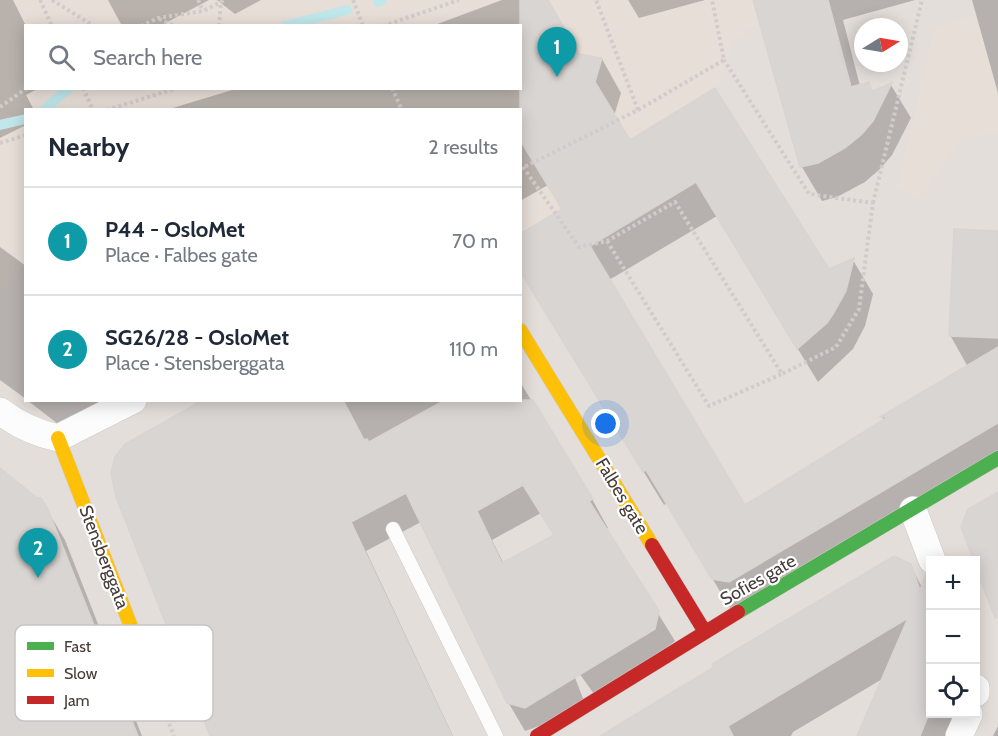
<!DOCTYPE html>
<meta charset="utf-8">
<style>
body{margin:0;font-family:Cabin,sans-serif;background:#f2f2f3;color:#1f2937}
.controls{position:absolute;right:18px;bottom:18px;display:grid;overflow:hidden;border-radius:0px;box-shadow:0 3px 15px #0003}
.controls button{width:54px;height:54px;display:grid;place-items:center;padding:0;border:0;border-bottom:2px solid #e0e1e3;background:#fff;color:#1f2937;font:30px sans-serif}
.compass{position:absolute;left:854px;top:18px;width:54px;height:54px;border-radius:50%;background:#fff;box-shadow:0 3px 15px #0003;rotate:79deg}
.you{position:absolute;left:606px;top:424px;width:21px;height:21px;margin:-15px;border:4px solid #fff;border-radius:50%;background:#1a73e8;box-shadow:0 0 0 9px #1a73e833}
.badge{display:grid;place-items:center;width:39px;height:39px;border-radius:50%;background:#827a77;color:#fff;font-size:20px;font-weight:700}
.pin{position:absolute;translate:-50% -50px;filter:drop-shadow(0 2px 3px #0008)}
.pin::after{content:'';position:absolute;top:32px;width:21px;height:18px;background:inherit;clip-path:polygon(0 0,100% 0,50% 100%)}
.list{margin:0;padding:0;list-style:none}
h2{display:flex;justify-content:space-between;align-items:center;height:78px;margin:0;padding:0 24px;font-size:26px}
h2 small{font-size:20px;font-weight:400;color:#747a83}
.list li{display:grid;grid-template-columns:39px 1fr auto;gap:18px;align-items:center;box-sizing:border-box;height:108px;padding:0 24px;border-top:2px solid #e0e1e3}
.list b{display:block;font-size:22px;white-space:nowrap}
.list p{margin:0;font-size:20px;white-space:nowrap;color:#747a83}
.list em{font-size:20px;font-style:normal;color:#747a83}
.icon{flex:none;width:33px;height:33px;fill:none;stroke:currentColor;stroke-width:2;stroke-linecap:round;stroke-linejoin:round}
.map{position:relative;flex:none;width:998px;height:736px;overflow:hidden}
.search{position:absolute;background:#fff;box-shadow:0 3px 15px #0003;left:24px;top:24px;width:498px;height:66px;display:flex;align-items:center;gap:15px;box-sizing:border-box;padding:0 21px;border-radius:0px;color:#747a83;font-size:22px}
.panel{position:absolute;background:#fff;box-shadow:0 3px 15px #0003;left:24px;top:108px;width:498px;height:294px;border-radius:0px}
.map>svg:first-child{display:block}
</style>
<div class="map">
<svg width="998" height="736" viewBox="0 0 998 736">
<rect width="100%" height="100%" fill="#f1eeeb"/>
<path fill="#e4deda" fill-rule="evenodd" d="M0,0h998v736h-998zM26,26h494v62h-494zM863,27h36v36h-36zM26,110h494v290h-494zM930,560h46v154h-46z"/>
<path fill="#e7ded7" fill-rule="evenodd" d="M0,0h754l6,22 -24,16 -20,49 -166,102 12,20 -41,25 -1,-124h-494l-1,154 -25,29zM26,26h494v62h-494z
M976,16l22,76v41l-35,3 -44,63 -21,-13 36,-158z"/>
<path fill="#0003" fill-rule="evenodd" d="M0,0h13l13,26v62h13l-13,7 8,15h-8v15l-26,13z
M108,0h101l-49,26h-38z
M217,0h44l-26,14z
M502,0h45l31,55 24,4 19,34 -7,23 15,26 86,-52 114,181 24,-11 20,34 -8,32 -12,23 -35,33 -101,-166 -108,64 136,227 139,-86 -2,-4 86,-50 -18,-32 48,-102v234l-265,146 -66,-110 -3,2 -144,-235 43,-60 -15,-25 -28,16v-91h-354l73,-22h281v-62h-88z
M628,0h77l-66,18z
M755,0h160l-72,20 17,66 8,-2 5,8 18,-7 20,33 -19,37 -12,14 -15,13 -28,15 -15,4 -20,-34z
M972,0h26v93z
M0,247l26,19v133l-26,-19z
M520,382l72,117 16,29 -2,1 69,112 -76,60 -20,-28 -5,2 13,34 -62,22 -17,-29 -87,-180 -55,29 87,185h-241l-6,-336h314zM541,513l14,23 -51,28 -12,-24z
M27,400h121l-62,34 -19,-3z
M0,470l46,38 19,32 77,196h-142z
M910,565l20,37v112h37l-10,22h-98l25,-58 -91,54 -2,4h-165z
M998,726v10h-5z"/>
<g fill="none" stroke-linecap="round" stroke-linejoin="round">
<path stroke="#c0e7ea" stroke-width="10" d="M378,2l4,-2
M285,26l62,-16
M44,110l25,-22
M0,125l26,-6"/>
</g>
<path fill="#d9d5d2" stroke="#d9d4d1" stroke-width="1.5" fill-rule="evenodd" d="M520,0h28l31,54 23,4 -7,24 35,58 85,-52 114,181 25,-11 -8,33 -13,23 -6,9 -30,26 -101,-167 -106,64 155,259 143,-88h-8l118,-70v76l-269,159 -17,-3 -66,-109 -3,2 -123,-201v-37l42,-25 -42,-69z
M753,0h75l23,87 18,-5 3,9 20,-8 -19,38 -12,14 -16,13 -27,15 -18,4z
M954,229l44,2v107l-49,-2z
M203,400h140l21,40 3,-1 2,3 76,-42h88l60,99 -4,2 70,110 -4,18 -130,79 -18,-5 -101,-210 -55,29 101,214h-242l-94,-239 -5,-24 4,-16 10,-13zM523,485l31,50 -52,28 -25,-52z
M0,468l36,29 5,1 6,9 91,229h-138z
M998,492v126h-3l-20,-52v-5h-1l-13,-34 7,-18z
M894,556l17,8 9,26 6,-16 4,2v135l-10,25h-63l51,-118 -180,108 5,10h-133l114,-69 -2,-3z"/>
<g fill="none" stroke-linecap="round" stroke-linejoin="round">
<defs>
<path id="lane" d="M393,529l103,207"/>
<path id="street" d="M0,411c18,14 35,22 58,27l75,-38
M913,510l19,50
M976,688v5
M959,736l10,-22"/>
<path id="fast" d="M738,612l260,-154"/>
<path id="slow" d="M520,330l132,215
M58,438l77,199"/>
<path id="jam" d="M652,545l53,87
M537,736l201,-124"/>
</defs>
<use href="#lane" stroke="#cdcac7" stroke-width="15"/>
<use href="#street" stroke="#cdcac7" stroke-width="28"/>
<use href="#fast" stroke="#d1cac4" stroke-width="15"/>
<use href="#slow" stroke="#d1cac4" stroke-width="15"/>
<use href="#jam" stroke="#d1cac4" stroke-width="15"/>
<path stroke="#d1cccb" stroke-width="4" stroke-dasharray="3 3" stroke-linecap="butt" d="M40,0l12,26
M52,0l42,26
M198,0l5,11
M353,0l10,26
M159,19l15,7
M141,26l17,-8 45,-7 18,-9
M219,26l2,-24 3,-2
M383,26l76,-26
M83,88l10,22
M392,88l10,22
M0,107l27,-19
M107,110l70,-22
M638,110l86,-50 -12,-60
M0,143l26,-8
M523,167l56,80 28,-6 68,-39 107,172 54,-27 23,-38 14,-106 -64,-9 -85,-134
M520,169l118,-59 -42,-110
M873,203l49,-203
M607,241l102,165 73,-32
M147,668l27,68"/>
<use href="#lane" stroke="#fdfcfc" stroke-width="14"/>
<use href="#street" stroke="#fdfcfc" stroke-width="27"/>
<use href="#fast" stroke="#4caf50" stroke-width="14"/>
<use href="#slow" stroke="#ffc107" stroke-width="14"/>
<use href="#jam" stroke="#c62828" stroke-width="14"/>
</g>
<g text-anchor="middle" dominant-baseline="central" stroke-width="4.5" stroke-linejoin="round" paint-order="stroke">
<g font-size="18" fill="#463c38" stroke="#fff">
<text transform="translate(622 496) rotate(59)">Falbes gate</text>
<text transform="translate(104 557) rotate(69)">Stensberggata</text>
<text transform="translate(758 580) rotate(-30)">Sofies gate</text>
</g>
</g>
<rect x="15" y="625" width="198" height="96" rx="9" fill="#fff" stroke="#c8c4c3" stroke-width="1.5"/>
<rect x="27" y="642" width="27" height="8" fill="#4caf50"/>
<rect x="27" y="669" width="27" height="8" fill="#ffc107"/>
<rect x="27" y="696" width="27" height="8" fill="#c62828"/>
<g font-size="16" fill="#463c38">
<text x="64" y="652">Fast</text>
<text x="64" y="679">Slow</text>
<text x="64" y="706">Jam</text>
</g>
</svg>
<div class="controls">
<button>+</button>
<button>−</button>
<button><svg class="icon" aria-label="locate" viewBox="0 0 24 24"><circle cx="12" cy="12" r="6"/><path d="M12 2v4M12 18v4M2 12h4M18 12h4"/></svg></button>
</div>
<svg class="compass" viewBox="-18 -18 36 36"><path d="M0-13l5 13h-10z" fill="#e53935"/><path d="M0 13l5-13h-10z" fill="#747a83"/></svg>
<div class="you"></div>
<div class="pin badge" style="left:557px;top:77px;background:#0f9aa8">1</div>
<div class="pin badge" style="left:38px;top:578px;background:#0f9aa8">2</div>
<div class="search"><svg class="icon" aria-label="search" viewBox="0 0 24 24"><circle cx="10" cy="10" r="6"/><path d="M15 15l6 6"/></svg>Search here</div>
<section class="panel">
<h2>Nearby<small>2 results</small></h2>
<ul class="list">
<li><span class="badge" style="background:#0f9aa8">1</span><div><b>P44 - OsloMet</b><p>Place · Falbes gate</p></div><em>70 m</em></li>
<li><span class="badge" style="background:#0f9aa8">2</span><div><b>SG26/28 - OsloMet</b><p>Place · Stensberggata</p></div><em>110 m</em></li>
</ul>
</section>
</div>
